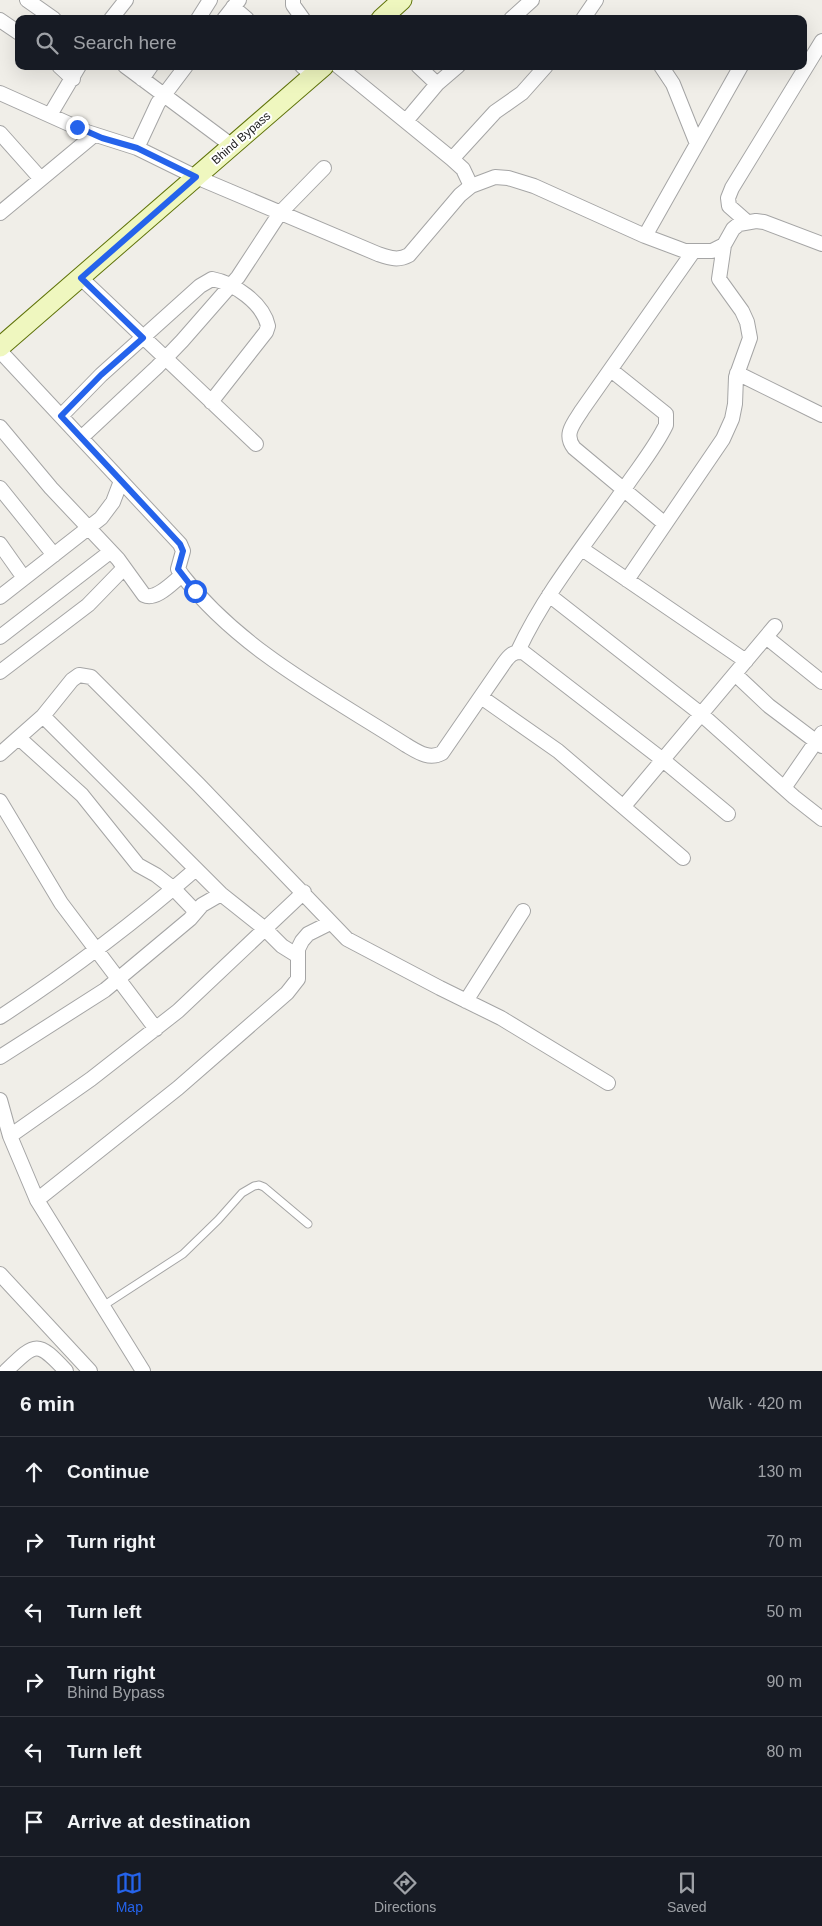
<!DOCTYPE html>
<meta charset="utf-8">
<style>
body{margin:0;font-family:Helvetica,sans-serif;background:#20242c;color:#f1f3f6}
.stop{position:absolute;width:15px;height:15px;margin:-11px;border:4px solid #2563eb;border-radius:50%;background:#fff}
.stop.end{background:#2563eb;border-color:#fff;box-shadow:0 1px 5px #0008}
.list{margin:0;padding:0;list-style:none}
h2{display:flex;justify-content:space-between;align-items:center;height:65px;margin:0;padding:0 20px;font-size:21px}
h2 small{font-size:16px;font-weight:400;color:#9ea1a6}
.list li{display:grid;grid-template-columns:32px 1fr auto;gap:15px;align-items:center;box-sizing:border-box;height:70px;padding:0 20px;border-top:1px solid #363941}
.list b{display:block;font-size:19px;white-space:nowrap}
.list p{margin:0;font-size:16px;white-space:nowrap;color:#9ea1a6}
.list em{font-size:16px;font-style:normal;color:#9ea1a6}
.icon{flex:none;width:28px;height:28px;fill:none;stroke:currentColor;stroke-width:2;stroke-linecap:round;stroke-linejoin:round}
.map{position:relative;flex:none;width:822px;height:1371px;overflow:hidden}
.search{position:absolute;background:#171b24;box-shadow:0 5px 20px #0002;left:15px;right:15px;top:15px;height:55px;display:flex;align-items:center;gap:12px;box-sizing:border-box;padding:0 18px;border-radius:10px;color:#9ea1a6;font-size:19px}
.sheet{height:485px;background:#171b24}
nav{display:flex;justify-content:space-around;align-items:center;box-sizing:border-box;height:70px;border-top:1px solid #363941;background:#171b24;font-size:14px;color:#9ea1a6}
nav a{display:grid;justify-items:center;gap:2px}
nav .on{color:#2563eb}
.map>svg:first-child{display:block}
</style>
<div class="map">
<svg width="822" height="1371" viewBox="0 0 822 1371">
<rect width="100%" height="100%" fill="#f0eee8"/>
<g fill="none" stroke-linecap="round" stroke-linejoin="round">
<defs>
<path id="lane" d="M103,1306l80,-52 35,-34 24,-27 12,-7 5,-1 5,2 44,37"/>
<path id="street" d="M27,0l27,19
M293,0v5l10,14
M233,7l14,12
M111,19l15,-19
M198,19l12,-19
M224,19l15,-19
M511,19l21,-19
M583,19l13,-19
M0,20l19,13
M59,66l14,13
M125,66l106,79
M302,66l11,10
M338,66l114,93
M418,66l19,18 21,-18
M661,66l12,18 24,60
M142,79l9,-13
M0,93l87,39 50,16 59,29 182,77c12,4 20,7 31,1l51,-60 11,-9 24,-9 13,1 26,8 111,50 40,15h27l12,-6 9,-16 6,-5 17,-3 8,1 58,22
M50,115l29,-49
M406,121l31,-37
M0,133l41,46
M137,148l21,-45 28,-37
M471,186l-8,-17 -11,-10 43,-47 27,-19 24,-27
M0,213l94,-78
M746,221l-17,-15 -1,-8 4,-10 90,-147
M645,236l96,-170
M81,278l175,166
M0,351l180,193 3,7 -5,18 4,6c58,75 146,120 224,170 12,7 23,15 36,8l62,-90c5,-7 9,-12 19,-11l140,108 65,54
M737,373l85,42
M61,416l40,-41 99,-89 12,-7c22,4 51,24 56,47l-2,6 -55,70
M0,427l51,61 67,71 26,36c12,6 28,-12 38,-20
M81,438l76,-71 25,-26 56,-64 42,-64 44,-45
M0,488l54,67
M665,524l-91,-76c-11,-14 0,-25 8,-38l111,-158
M0,544l24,34
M582,549l164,112
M627,580l96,-141 9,-20 3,-15 1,-27 14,-39 -3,-16 -5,-11 -23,-32 5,-34
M549,595l152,119 93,83 28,22
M0,597l101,-79 12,-16 8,-21
M0,637l110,-85
M766,637l56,45
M518,651c29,-62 74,-115 113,-172 12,-17 26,-35 35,-54v-11l-55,-44
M0,672l88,-67 36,-37
M735,674l34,32 53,40
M481,697l77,54 125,107
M43,716l178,178 44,35 17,17 16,10
M19,738l63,57 56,70 18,10 18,14 22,23
M0,754l43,-38 29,-36 7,-5 12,2 107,107 149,155 93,49 61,30 107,65
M784,788l38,-55
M0,801l61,102 95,126
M624,806l151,-180
M466,1001l57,-90
M0,1017c69,-45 134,-94 196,-148
M0,1057l105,-67 85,-71 12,-14 19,-11
M0,1100l10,36 27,64 106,171
M10,1136l81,-57 87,-68 126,-119
M37,1200l141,-112 109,-95 11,-14v-30l4,-8 6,-7 22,-11
M0,1274l90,97
M6,1371c30,-29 31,-31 60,0"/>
<path id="secondary" d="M381,19l21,-19
M0,347l324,-281"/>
</defs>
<use href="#lane" stroke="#a5a5a5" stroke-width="9"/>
<use href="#street" stroke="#a5a5a5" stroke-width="16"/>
<use href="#secondary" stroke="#60740b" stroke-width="21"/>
<use href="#lane" stroke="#fff" stroke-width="7"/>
<use href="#street" stroke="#fff" stroke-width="14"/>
<use href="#secondary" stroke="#eff7bf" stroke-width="19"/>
</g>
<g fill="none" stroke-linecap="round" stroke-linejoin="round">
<path stroke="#2563eb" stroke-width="6" d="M77,127l25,11 35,10 59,29 -115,101 62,60 -42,37 -40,41 119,128 3,7 -5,18 17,22"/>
</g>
<g text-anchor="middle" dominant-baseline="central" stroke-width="4" stroke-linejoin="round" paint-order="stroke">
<g font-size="12" fill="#212121" stroke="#fff">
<text transform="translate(241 138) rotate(-41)">Bhind Bypass</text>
</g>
</g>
</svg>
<div class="stop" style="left:195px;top:591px"></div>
<div class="stop end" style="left:77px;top:127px"></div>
<div class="search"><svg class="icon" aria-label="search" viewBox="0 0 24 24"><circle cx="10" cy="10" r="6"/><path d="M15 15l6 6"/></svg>Search here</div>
</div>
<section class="sheet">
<h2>6 min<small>Walk · 420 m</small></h2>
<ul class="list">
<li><svg class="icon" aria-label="ahead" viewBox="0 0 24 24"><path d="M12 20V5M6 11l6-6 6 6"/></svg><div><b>Continue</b></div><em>130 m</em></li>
<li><svg class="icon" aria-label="right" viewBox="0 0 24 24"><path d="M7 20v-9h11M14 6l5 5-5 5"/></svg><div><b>Turn right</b></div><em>70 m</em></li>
<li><svg class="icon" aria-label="left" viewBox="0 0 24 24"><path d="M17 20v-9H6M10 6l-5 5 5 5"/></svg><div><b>Turn left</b></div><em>50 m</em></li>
<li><svg class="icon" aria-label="right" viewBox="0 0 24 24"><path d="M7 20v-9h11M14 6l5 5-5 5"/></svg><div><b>Turn right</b><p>Bhind Bypass</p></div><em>90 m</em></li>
<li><svg class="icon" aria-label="left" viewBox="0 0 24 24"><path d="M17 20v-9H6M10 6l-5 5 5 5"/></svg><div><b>Turn left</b></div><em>80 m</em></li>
<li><svg class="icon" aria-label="arrive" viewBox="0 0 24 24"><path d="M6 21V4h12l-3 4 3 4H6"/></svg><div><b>Arrive at destination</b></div></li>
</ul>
</section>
<nav>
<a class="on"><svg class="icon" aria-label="map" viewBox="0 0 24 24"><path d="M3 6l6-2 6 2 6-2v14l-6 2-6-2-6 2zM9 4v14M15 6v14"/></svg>Map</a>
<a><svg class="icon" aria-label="directions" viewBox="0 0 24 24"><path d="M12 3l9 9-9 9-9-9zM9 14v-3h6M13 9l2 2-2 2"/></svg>Directions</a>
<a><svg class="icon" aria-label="saved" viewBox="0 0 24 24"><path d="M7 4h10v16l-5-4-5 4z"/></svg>Saved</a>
</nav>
